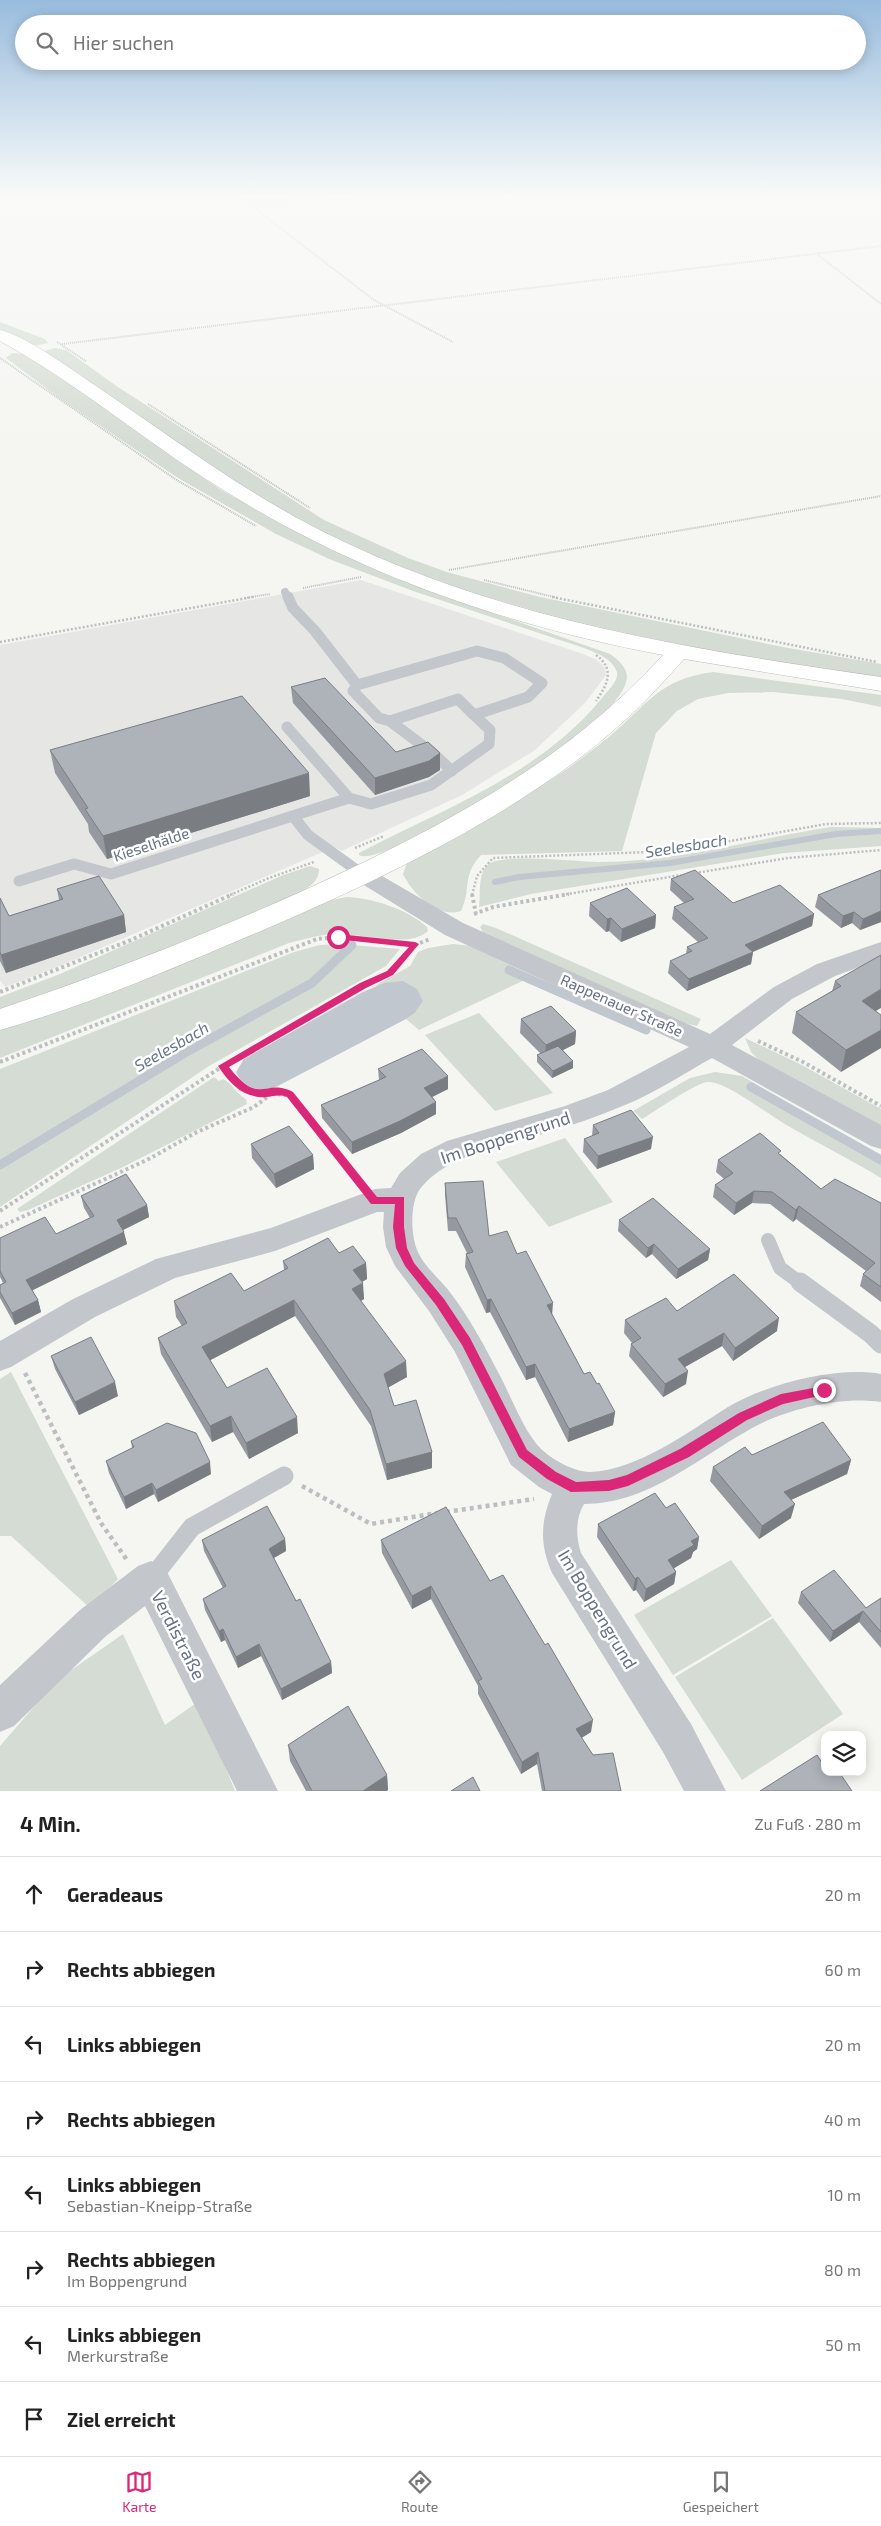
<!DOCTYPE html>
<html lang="de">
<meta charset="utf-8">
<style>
body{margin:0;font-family:"Exo 2",sans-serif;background:#f6f6f6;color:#222}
.controls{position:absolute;right:15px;bottom:15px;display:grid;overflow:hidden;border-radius:10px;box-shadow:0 2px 12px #0003}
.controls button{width:45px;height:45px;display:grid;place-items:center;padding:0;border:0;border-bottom:1px solid #e0e0e0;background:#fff;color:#222;font:25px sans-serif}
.stop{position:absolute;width:15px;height:15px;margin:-11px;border:4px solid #db2777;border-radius:50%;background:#fff}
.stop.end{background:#db2777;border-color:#fff;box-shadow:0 1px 5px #0008}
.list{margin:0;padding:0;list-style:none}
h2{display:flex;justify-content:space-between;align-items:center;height:65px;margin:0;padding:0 20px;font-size:21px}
h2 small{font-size:16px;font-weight:400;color:#767676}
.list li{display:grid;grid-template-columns:32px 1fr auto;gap:15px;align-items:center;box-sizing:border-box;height:75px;padding:0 20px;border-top:1px solid #e0e0e0}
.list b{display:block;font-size:19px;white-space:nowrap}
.list p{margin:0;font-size:16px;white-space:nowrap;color:#767676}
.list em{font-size:16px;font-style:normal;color:#767676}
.icon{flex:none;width:28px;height:28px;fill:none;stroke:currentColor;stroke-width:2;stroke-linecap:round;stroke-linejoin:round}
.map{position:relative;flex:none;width:881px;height:1791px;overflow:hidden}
.search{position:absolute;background:#fff;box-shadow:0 2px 12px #0003;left:15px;right:15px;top:15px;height:55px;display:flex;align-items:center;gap:12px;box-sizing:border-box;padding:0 18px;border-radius:28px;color:#767676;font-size:19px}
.sheet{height:665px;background:#fff}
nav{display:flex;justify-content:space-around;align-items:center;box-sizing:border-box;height:70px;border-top:1px solid #e0e0e0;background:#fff;font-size:14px;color:#767676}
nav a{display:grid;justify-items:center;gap:2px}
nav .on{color:#db2777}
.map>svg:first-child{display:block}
</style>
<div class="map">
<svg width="881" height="1791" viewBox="0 0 881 1791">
<rect width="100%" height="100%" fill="#f5f6f2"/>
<path fill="#e6e6e5" d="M361,580l225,75 11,5 7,7 2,8 -21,28 -50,47 -73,45 -120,56 -8,-4 -279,121 -50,19 -5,-7v-335z"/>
<path fill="#d5dcd3" d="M243,197h39l8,5 -36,3z
M0,322l45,17 3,4 -14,3 -34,-15z
M55,348l11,2 52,37 206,133 84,38 39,14 93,25 243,50 98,17v15c-198,-32 -399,-63 -579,-158 -90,-48 -169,-113 -256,-167l-1,-3z
M12,353l12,1 36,22 161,114 95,52 103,45 191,67c7,5 17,13 17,23 -2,39 -126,112 -159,131 -17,9 -93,56 -109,47v-2c86,-45 180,-78 243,-155 5,-7 17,-17 15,-26 -5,-14 -21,-19 -33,-24l-171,-57 -84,-32 -53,-25 -98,-56 -116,-78 -56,-42z
M713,672l168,23v12l-39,-8 -69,-7 -45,1 -30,6 -21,12 -21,22 -34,118 -141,4c-20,22 -9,33 -20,56 -23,8 -49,-18 -58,-37l4,-11c52,-29 104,-57 154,-90 16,-11 33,-24 49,-37 38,-32 49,-57 103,-64z
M831,827l50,1v18l-97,7 -253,41 -52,13c2,-13 -2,-34 10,-43 14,-11 89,-2 110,-2 79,0 154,-23 232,-35z
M310,866l9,3c0,14 -12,19 -22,25l-153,65 -144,51v-13l60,-23 221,-98z
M346,897c27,1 61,12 81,30l1,4c-18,18 -67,2 -90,3 -17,0 -33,5 -49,9l-289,115v-28l150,-54 177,-75z
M483,924l13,4 205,91 -4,7 -13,-3 -201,-91 -3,-5z
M340,944l60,5 -14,17 -177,100 -209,141v-138l294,-117 26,-7z
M453,944l18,2 62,30 -114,54 -13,-11 9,-6 8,-12c-10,-23 -29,-21 -50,-14l37,-21 8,-14 10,-4z
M479,1013l74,80 -58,18 -70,-76z
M745,1038l55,26 81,45v18l-120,-65 -10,-10z
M715,1072l27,4 139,80v22c-31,-19 -62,-34 -93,-52 -18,-10 -62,-45 -80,-44 -11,0 -54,30 -66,37l-9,-8 57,-33z
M214,1077l5,4 4,-2c9,4 13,15 23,20l1,5 -124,63 -95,43 -8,2 -3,-3z
M565,1138l48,64 -64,25 -53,-65z
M11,1372l107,207 -28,29 -79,-72h-11v-157z
M731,1560l41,56 -99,59 -39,-60z
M773,1618l70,96 -101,66 -67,-103z
M123,1634l42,91 34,-24 36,90h-235v-45l57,-66z"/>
<path fill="#c0c7ce" d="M403,981l14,8 6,12 -8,12 -9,6 -132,69c-17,3 -30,1 -38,-16l8,-13 119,-67 21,-9z"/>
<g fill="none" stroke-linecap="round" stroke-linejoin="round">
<path stroke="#c0c7ce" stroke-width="6" d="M495,882l24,-5 151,-14 166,-29 45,-3"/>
<path stroke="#c0c7ce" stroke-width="9" d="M509,970l137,60
M751,1087l130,73
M0,1165l190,-115 122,-67 40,-38"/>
<defs>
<path id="secondary" d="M0,330c28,7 71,39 96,56 67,45 130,93 201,132 180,98 384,130 584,159v14l-197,-32c-19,21 -38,43 -60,62 -104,96 -265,169 -394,223 -75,32 -152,64 -230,86v-21c121,-41 239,-87 354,-142 115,-55 223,-117 309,-212 -159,-30 -309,-82 -446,-169 -74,-46 -140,-103 -217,-145z"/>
</defs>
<use href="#secondary" stroke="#b6b9be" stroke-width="1"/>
<path stroke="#bdbec1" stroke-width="2" stroke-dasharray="1 1" stroke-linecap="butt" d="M240,197l134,103 79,42
M253,207l106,-10
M817,254l64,50
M57,342l30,20
M62,344l819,-98
M0,358l175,121 81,47
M148,404l162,104
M449,570l432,-74
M484,580l74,18
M303,588l58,-11
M245,598l25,-4"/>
<path stroke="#bdbec1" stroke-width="2.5" stroke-dasharray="2 2" stroke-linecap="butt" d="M552,597l325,65
M0,642l253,-45
M596,655c19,14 12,29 0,46
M355,848l29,-12
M695,873l93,-15 93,-8
M230,895l39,-17 45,-16
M472,895l5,-19 16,-18 181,-7 152,-27 55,-1
M562,895l119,-20"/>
<path stroke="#bdbec1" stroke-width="4" stroke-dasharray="3 3" stroke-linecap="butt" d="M472,894l4,20
M474,914l19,-7 76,-13
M0,992l131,-52 102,-46
M758,1041l45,21 78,44
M0,1062l317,-123 21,-2 77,8 15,-6
M223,1066l18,20 10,7 39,2 69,88
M0,1211l223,-145 140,-81 27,-12 25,-28
M0,1227l147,-67 50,-28 57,-25 16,-12"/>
<path stroke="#bdbec1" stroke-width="4.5" stroke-dasharray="4 4" stroke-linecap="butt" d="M25,1373l76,150 26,37
M302,1486l69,38 66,-11
M446,1512l88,-13"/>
<path stroke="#c3c6ca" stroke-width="8" d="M285,592l3,6"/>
<path stroke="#c3c6ca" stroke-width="11" d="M288,597l5,11 22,23 42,54 120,-34 27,7 38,25 -14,14 -54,18 16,15 -1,14 -58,41 -60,19 -22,-6
M357,685l-4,6 26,27 11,3
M452,771l-17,-16 -45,-34 68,-22 16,16
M293,816l15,19 54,39
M19,881l55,-17 37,10 238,-76 -62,-71"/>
<path stroke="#c3c6ca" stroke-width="14" d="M768,1240l12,28 22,16"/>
<path stroke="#c3c6ca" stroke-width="19" d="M800,1282l71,52 10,10
M152,1578l40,-51 92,-51"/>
<path fill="#c3c6ca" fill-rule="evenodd" d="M362,867l8,2 93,54 247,111 64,-47 43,-23 64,-22v17l-46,17 -43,23 -60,46 149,80v24l-10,-3 -159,-88c-29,16 -57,35 -87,47 -28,12 -56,21 -85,30 -39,12 -93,19 -120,54 -10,14 -9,43 -4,58 6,19 25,32 36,48 18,24 32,50 46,77 11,20 23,52 37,70 10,14 37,30 55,30 48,-2 98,-40 138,-65 39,-23 108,-41 153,-33v28c-38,-6 -91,6 -125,24 -55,29 -106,78 -172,78 -9,15 -8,33 -3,49l110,171 35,67h-42l-21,-39 -111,-179c-12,-28 -12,-50 0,-79l-13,-7 -28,-22 -56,-113 -26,-41 -34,-45 -9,-19 -3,-20 1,-15h-7l-102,39 -100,27 -80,39 -84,50 -11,4v-30l73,-42 83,-40 115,-31 104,-39 16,-1 9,-15 21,-19 26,-13 118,-35 43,-16 81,-43 -244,-112 -91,-56 -4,-5 4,-5z
M151,1561l13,5 114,225h-41l-92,-185 -39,30 -92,90 -14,6v-47l80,-75 58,-44z"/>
<use href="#secondary" fill="#fff" fill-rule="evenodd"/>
</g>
<path fill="#969aa0" d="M291,687l105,65 44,18 -11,7 -54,18 -82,-92z
M50,750l260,46 -203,63 -18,-27 -1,-8 -33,-51z
M881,870v52l-21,8 -8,-7 -11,5 -26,-21 3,-12z
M671,879l62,24 81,11 -2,12 -59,26 -2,12 -64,27 -19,-18 2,-12 16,-7 1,-7 11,-5 -26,-23 2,-12 10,-4 -14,-13z
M57,889l67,26 2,17 -120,41 -6,-12v-63l9,18 50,-16z
M590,903l66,12 -1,13 -34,14 -12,-11 -3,1 -17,-16z
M835,981l41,30 -35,61 -49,-39 4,-21 36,-21z
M521,1019l55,12 -1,13 -12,6 10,11v7l-21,10 -15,-16v-7l4,-1 -21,-21z
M378,1069l70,20 -16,8 4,5v12l-35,19 -49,21 -30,-36 -1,-13 58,-25z
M593,1125l58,24 -54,20 -14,-17 1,-13 8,-3z
M251,1144l62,11 1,14 -38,19 -24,-30z
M780,1154l41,35 60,14v99l-21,-16 3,-12 3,-3 -70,-52 -3,3 -23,-18 -18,-1 -18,12 -21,-18 2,-12 9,-6 -8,-7 2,-12z
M445,1183l44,53 28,18 35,60 32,60 31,38 -2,13 -45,17 -33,-65 -9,3 -36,-68 -4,1 -21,-46 1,-13 1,-1 -11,-22h-8l-3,-36z
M81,1196l66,9 2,12 -26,13 4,14 -95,46 6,10 3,12 -26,13 -15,-27v-13l3,-2 -3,-6v-39l56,-4 34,-16 -6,-10z
M619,1220l91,29 -2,11 -32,19 -24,-25 -6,4 -28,-27z
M339,1253l27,10 1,16 -5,3 2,17 -3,2 46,76 -19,10 6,19 38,46v16l-45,12 -16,-54 -76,-110 -85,44 17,28 71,45 -49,26 -16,-27 -21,10 -51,-88 -3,-16 24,-12 -6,-9 -2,-16 70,-10 40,-21 -1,-9z
M677,1311l100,20 -44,30 -11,-15 -37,21 1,17 -23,13 -34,-41 2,-12 1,-1 -8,-10 1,-13z
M51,1356l67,40 -39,19 -24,-46z
M131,1441l80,33 -53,28 -4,-8 -28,15 -17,-36 -3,-12 26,-13z
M752,1455l99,5 -4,14 -56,26v18l-32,21 -49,-58 3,-14z
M666,1508l33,29 -2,12 -4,3 -2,6 -17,10 2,4 -2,12 -30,18 -8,-12 -3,1 -36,-54 1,-13z
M285,1539l1,12 -12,7 22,43 35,61 1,11 -50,27 -21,-44 -23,12 -13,-28 -4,2 -16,-32 -2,-11 20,-11 -19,-37 -2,-11z
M381,1540l109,41 101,151 -10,6 12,17 28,36h-79l-5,-27 -16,10 -43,-80v-8l-47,-87 -19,10 -30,-56z
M801,1592l65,16 15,-10v50l-22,-26 -29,20 -32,-39z
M288,1745l99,30 1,15 -82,1 -16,-30z"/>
<path fill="#7a7d82" d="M440,753v17l-11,7 -54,18v-17z
M309,773l1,23 -203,63 -4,-23z
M881,911v11l-21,8 3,-11z
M854,912l-2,11 -11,5 2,-12z
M814,914l-2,12 -69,30 2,-11z
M124,915l2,17 -120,41 -5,-18z
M656,915l-1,13 -34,14 1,-13z
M611,918l-2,13 -3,1 1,-13z
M753,952l-2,12 -64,27 2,-12z
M881,989v19l-24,14 5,-21z
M881,1030v18l-40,24 5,-22z
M576,1031l-1,13 -30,15 1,-14z
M573,1061v7l-21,10 1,-7z
M448,1076v13l-24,12v-13z
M436,1102v12l-35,19 -49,21v-12z
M653,1137l-2,12 -54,20 1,-13z
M313,1155l1,14 -38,19 -2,-14z
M754,1191l-2,12 -18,12 2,-12z
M147,1205l2,12 -30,15 -2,-12z
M799,1206l-3,13 -3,3 3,-12z
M124,1232l3,12 -98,48 -3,-12z
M654,1244l-2,10 -6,4 2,-10z
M710,1249l-2,11 -32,19 2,-10z
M366,1263l1,16 -13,7 -1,-16z
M363,1283l1,16 -11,6 -1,-16z
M491,1299l-1,13 -4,1 1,-13z
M38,1300l3,12 -26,13 -3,-12z
M294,1300l1,16 -90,47 -3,-16z
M553,1303l-1,13 -5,-11z
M779,1318l-2,13 -44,30 2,-13z
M724,1333l-2,13 -46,26 2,-13z
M406,1361l1,16 -23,13v-16z
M535,1364v13l-9,3v-13z
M688,1371l-2,13 -23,13 2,-13z
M115,1382l3,14 -39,19 -4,-13z
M615,1412l-2,13 -45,17 1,-13z
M231,1416l2,16 -21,10 -2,-16z
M297,1417l1,16 -49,26 -3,-16z
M432,1452v16l-45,12 -1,-16z
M851,1460l-4,14 -67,31 4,-13z
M210,1462l1,12 -53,28 -2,-12z
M152,1483l2,11 -28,15 -2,-12z
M795,1504l-4,14 -32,21 3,-13z
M699,1537l-2,12 -4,3 -2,6 -25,15 2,-13 23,-19z
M285,1539l1,12 -16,9 -1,-11z
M676,1572l-2,12 -30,18 2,-13z
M638,1577l-2,13 -3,1 2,-12z
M431,1586v13l-19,10v-13z
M863,1611l-4,11 -29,20 3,-11z
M223,1629l2,11 -4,2 -2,-11z
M259,1644l2,12 -23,12 -2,-11z
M331,1662l1,11 -50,27 -1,-11z
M593,1720l-2,12 -16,10 1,-13z
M538,1752l-1,12 -16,10 1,-12z
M387,1775l1,15 -1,1h-24z"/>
<path fill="#aeb3ba" stroke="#7a7d82" d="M325,678l71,74 32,-10 12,11 -11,8 -54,17 -84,-91z
M242,696l67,77 -206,63 -18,-27 3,-1 -38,-58z
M695,870l38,33 47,-18 34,29 -69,31 8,7 -64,27 -19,-18 22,-10 -5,-4 21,-9 -34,-31 20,-8 -23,-20z
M881,870v41l-18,8 -9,-7 -11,4 -25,-21z
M99,876l25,39 -123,40 -1,-3v-54l9,18 54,-17 -6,-10z
M627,888l29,27 -34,14 -11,-11 -4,1 -17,-16z
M881,955v34l-19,12 19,14v15l-35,20 -50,-38 45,-26 -6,-5z
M551,1006l25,25 -30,14 -25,-26z
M558,1046l15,15 -20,10 -16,-16z
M422,1049l26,27 -24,12 12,14 -36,19 -48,21 -31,-37 65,-28 -8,-8z
M631,1110l22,27 -55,19 -14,-17 15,-6 -6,-8z
M289,1126l24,29 -39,19 -23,-30z
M760,1133l21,18 -3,2 43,36 14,-10 46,24v84l-18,-13 12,-11 -76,-57 -3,4 -24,-18 -18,-1 -18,12 -21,-18 18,-12 -15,-13z
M126,1174l21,31 -30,15 7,12 -98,48 12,20 -26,13 -12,-21v-7l6,-3 -6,-11v-33l45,-21 11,17 38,-18 -13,-20z
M483,1181l6,55 18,-5 10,23 9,-3 27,52 -6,2 37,69 6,-2 7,12 2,-1 16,29 -46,17 -34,-65 -9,3 -35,-68 -4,1 -21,-46 7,-2 -17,-34h-8l-3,-35z
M653,1198l57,51 -32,20 -24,-25 -6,4 -29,-28z
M328,1238l11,15 14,-7 13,17 -13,7 10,13 -11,6 54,72 -22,13 10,32 22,-6 16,52 -46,12 -16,-54 -76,-110 -92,47 25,41 40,-20 30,49 -51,26 -15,-27 -21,10 -52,-88 29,-15 -13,-22 57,-28 13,18 44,-23 -5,-7z
M734,1274l45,44 -44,30 -11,-15 -46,26 10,12 -23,13 -34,-40 10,-6 -16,-18 41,-22 11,13z
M91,1337l24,45 -40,20 -24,-46z
M823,1422l28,38 -67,32 11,12 -33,22 -49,-59 32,-20 7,8z
M167,1423l29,10 14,29 -54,28 -4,-7 -28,14 -18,-36 28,-14 -3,-6z
M655,1493l11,15 9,-5 24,34 -8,4 3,4 -26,15 8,12 -30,17 -8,-12 -3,2 -37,-55z
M267,1506l18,33 -16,10 27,52 4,-2 31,63 -50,27 -22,-45 -23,13 -13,-28 -4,2 -16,-32 23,-13 -24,-46z
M446,1507l44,74 13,-6 42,70 3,-2 45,77 -17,9 17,26 20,-2 8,38h-76l-7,-39 -16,10 -44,-81 4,-2 -51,-93 -19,10 -31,-56z
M834,1570l32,38 15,-10v34l-18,-21 -30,20 -32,-39z
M348,1706l39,69 -24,16h-51l-24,-46z
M817,1755l7,11h1v6h14l13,19h-92z
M473,1777l7,14h-29z"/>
<linearGradient id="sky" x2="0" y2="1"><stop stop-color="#98bcde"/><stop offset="0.44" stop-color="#fafbf9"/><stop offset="1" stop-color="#fafbf9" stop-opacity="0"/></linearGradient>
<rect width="881" height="448" fill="url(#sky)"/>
<path fill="#db2777" d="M338,934l77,8 4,2 -26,31 -27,13 -137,79c32,41 35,10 64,25l84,105h27v30l3,21 7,15 30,36 26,39 57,112 29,22 20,10 33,-2 18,-5 53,-26 59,-36 42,-19 43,-8 4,1v7l-45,10 -36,16 -58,37 -61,29 -19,5 -38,1 -24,-13 -28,-22 -57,-112 -26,-40 -31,-39 -9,-18 -3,-21 2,-23h-24l-84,-107c-7,-3 -14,-1 -20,0 -23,2 -37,-13 -49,-31l142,-83 27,-12 22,-24 -74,-8v-4z"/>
<g text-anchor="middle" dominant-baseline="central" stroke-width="5" stroke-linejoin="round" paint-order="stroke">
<g font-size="15" fill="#657083" stroke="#fff">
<text transform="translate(151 844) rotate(-18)">Kieselhälde</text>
<text transform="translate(622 1005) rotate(24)">Rappenauer Straße</text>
</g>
<g font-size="16" font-style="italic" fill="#657786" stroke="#fff">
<text transform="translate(686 845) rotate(-9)">Seelesbach</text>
<text transform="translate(171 1046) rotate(-30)">Seelesbach</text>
</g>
<g font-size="18" fill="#657083" stroke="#fff">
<text transform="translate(505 1137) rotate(-18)">Im Boppengrund</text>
<text transform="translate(598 1609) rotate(59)">Im Boppengrund</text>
<text transform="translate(179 1635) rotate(63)">Verdistraße</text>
</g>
</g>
</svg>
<div class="controls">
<button><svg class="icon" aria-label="layers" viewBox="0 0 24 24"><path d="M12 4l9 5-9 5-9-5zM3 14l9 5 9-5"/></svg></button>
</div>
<div class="stop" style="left:338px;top:937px"></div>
<div class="stop end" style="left:824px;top:1390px"></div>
<div class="search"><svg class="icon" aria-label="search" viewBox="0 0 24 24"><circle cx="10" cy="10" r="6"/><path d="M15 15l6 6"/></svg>Hier suchen</div>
</div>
<section class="sheet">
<h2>4 Min.<small>Zu Fuß · 280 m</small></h2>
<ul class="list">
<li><svg class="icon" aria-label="ahead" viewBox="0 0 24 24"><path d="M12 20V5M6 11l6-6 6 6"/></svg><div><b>Geradeaus</b></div><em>20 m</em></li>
<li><svg class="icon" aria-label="right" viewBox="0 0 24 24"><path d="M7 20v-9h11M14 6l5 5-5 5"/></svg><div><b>Rechts abbiegen</b></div><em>60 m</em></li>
<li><svg class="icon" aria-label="left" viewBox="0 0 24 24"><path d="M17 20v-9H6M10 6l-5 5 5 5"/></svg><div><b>Links abbiegen</b></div><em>20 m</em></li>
<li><svg class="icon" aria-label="right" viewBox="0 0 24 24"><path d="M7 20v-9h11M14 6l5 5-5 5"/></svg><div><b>Rechts abbiegen</b></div><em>40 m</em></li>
<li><svg class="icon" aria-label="left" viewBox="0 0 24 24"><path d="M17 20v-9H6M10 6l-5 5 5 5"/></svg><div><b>Links abbiegen</b><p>Sebastian-Kneipp-Straße</p></div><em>10 m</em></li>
<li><svg class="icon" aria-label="right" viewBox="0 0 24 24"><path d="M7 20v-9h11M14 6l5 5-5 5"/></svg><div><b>Rechts abbiegen</b><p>Im Boppengrund</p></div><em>80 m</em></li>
<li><svg class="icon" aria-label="left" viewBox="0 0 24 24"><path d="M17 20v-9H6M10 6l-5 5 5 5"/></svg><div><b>Links abbiegen</b><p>Merkurstraße</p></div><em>50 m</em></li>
<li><svg class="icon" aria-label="arrive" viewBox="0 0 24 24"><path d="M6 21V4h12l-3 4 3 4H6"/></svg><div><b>Ziel erreicht</b></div></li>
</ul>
</section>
<nav>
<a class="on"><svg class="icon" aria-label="map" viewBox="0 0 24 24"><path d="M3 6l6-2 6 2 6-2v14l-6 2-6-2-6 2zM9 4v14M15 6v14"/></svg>Karte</a>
<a><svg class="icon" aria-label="directions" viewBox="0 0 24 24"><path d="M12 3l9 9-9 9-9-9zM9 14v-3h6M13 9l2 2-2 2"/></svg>Route</a>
<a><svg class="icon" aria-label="saved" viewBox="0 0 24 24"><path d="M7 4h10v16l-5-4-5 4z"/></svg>Gespeichert</a>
</nav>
